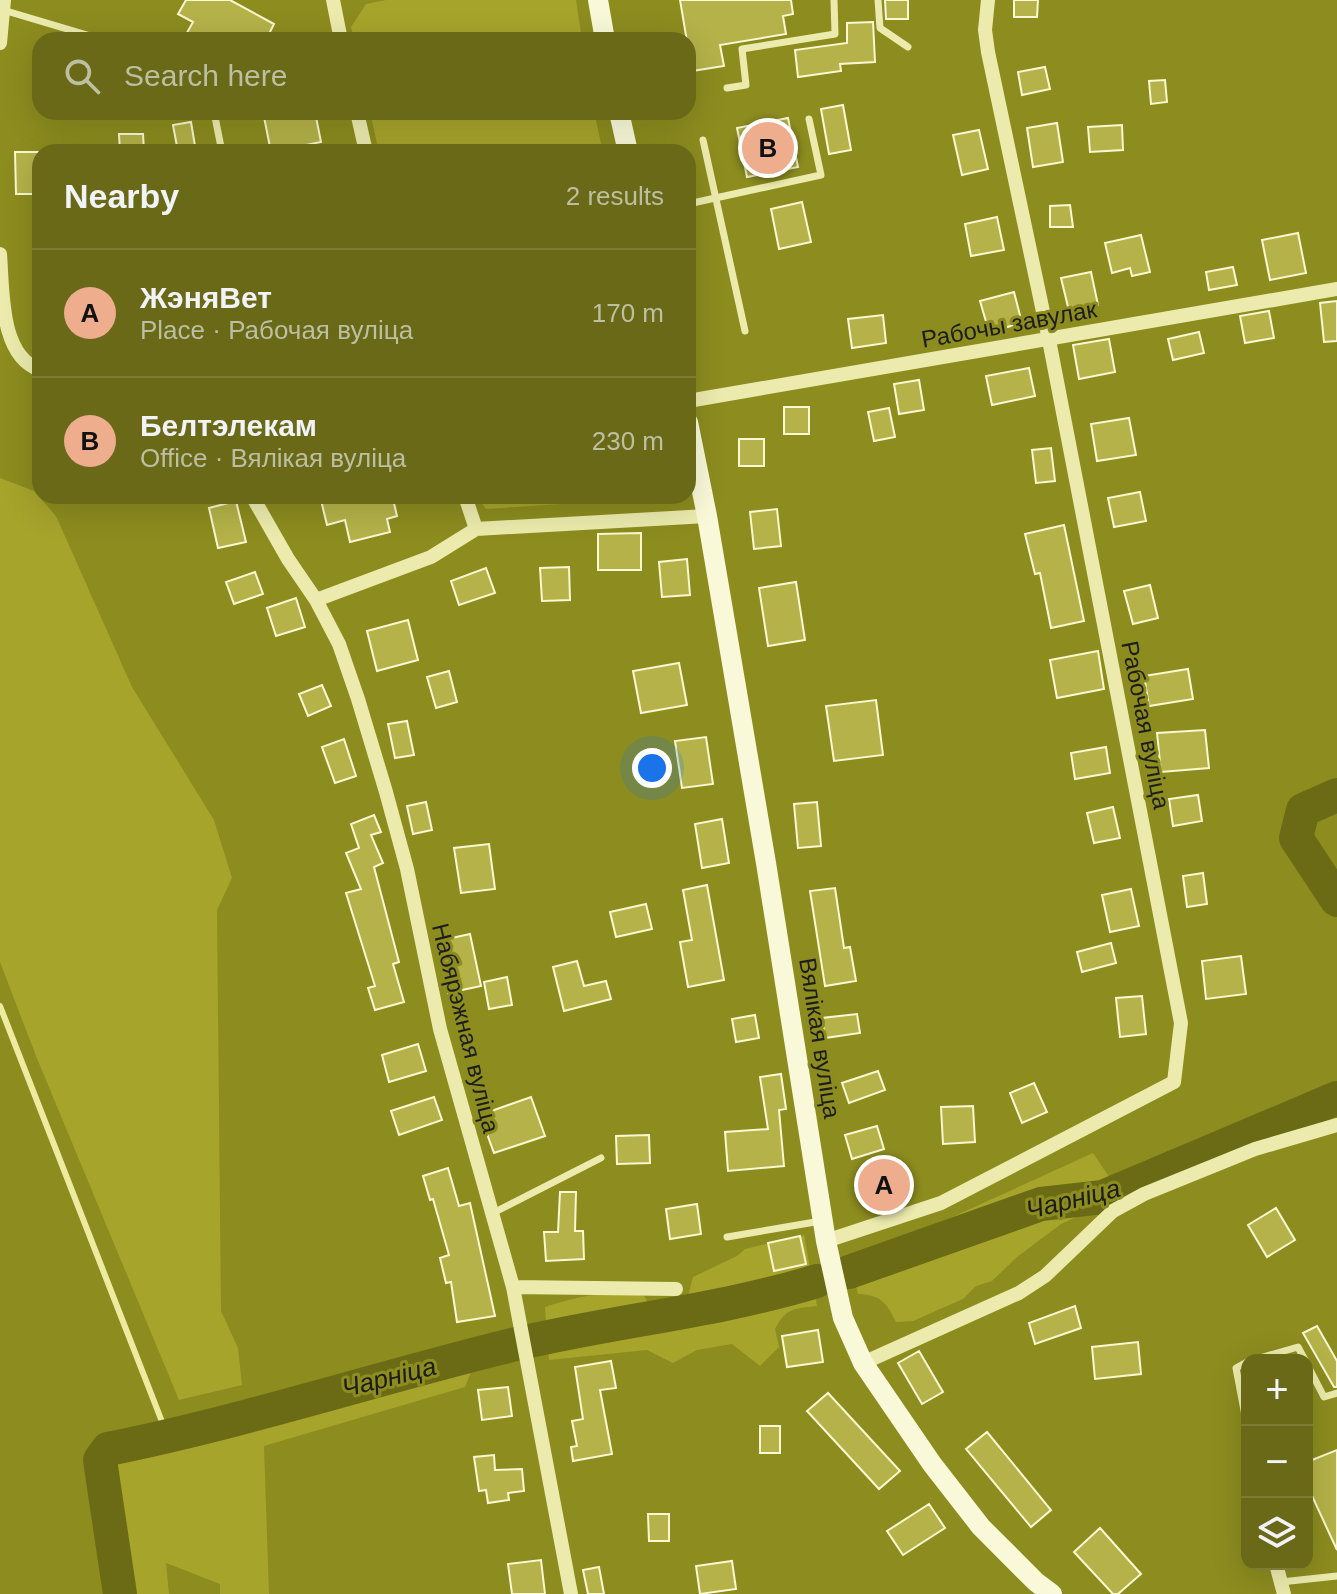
<!DOCTYPE html>
<meta charset="utf-8">
<style>
body{margin:0;font-family:Arial,sans-serif;background:#717124;color:#f1f3f6}
.controls{position:absolute;right:24px;bottom:24px;display:grid;overflow:hidden;border-radius:16px;box-shadow:0 8px 32px #0002}
.controls button{width:72px;height:72px;display:grid;place-items:center;padding:0;border:0;border-bottom:2px solid #7c7c36;background:#696917;color:#f1f3f6;font:40px sans-serif}
.you{position:absolute;left:652px;top:768px;width:28px;height:28px;margin:-20px;border:6px solid #fff;border-radius:50%;background:#1a73e8;box-shadow:0 0 0 12px #1a73e833}
.badge{display:grid;place-items:center;width:52px;height:52px;border-radius:50%;background:#eead8d;color:#111;font-size:26px;font-weight:700}
.pin{position:absolute;translate:-50% -50%;border:4px solid #fff;box-shadow:0 2px 8px #0006}
.list{margin:0;padding:0;list-style:none}
h2{display:flex;justify-content:space-between;align-items:center;height:104px;margin:0;padding:0 32px;font-size:34px}
h2 small{font-size:26px;font-weight:400;color:#bdbfa1}
.list li{display:grid;grid-template-columns:52px 1fr auto;gap:24px;align-items:center;box-sizing:border-box;height:128px;padding:0 32px;border-top:2px solid #7c7c36}
.list b{display:block;font-size:30px;white-space:nowrap}
.list p{margin:0;font-size:26px;white-space:nowrap;color:#bdbfa1}
.list em{font-size:26px;font-style:normal;color:#bdbfa1}
.icon{flex:none;width:44px;height:44px;fill:none;stroke:currentColor;stroke-width:2;stroke-linecap:round;stroke-linejoin:round}
.map{position:relative;flex:none;width:1337px;height:1594px;overflow:hidden}
.search{position:absolute;background:#696917;box-shadow:0 8px 32px #0002;left:32px;top:32px;width:664px;height:88px;display:flex;align-items:center;gap:20px;box-sizing:border-box;padding:0 28px;border-radius:24px;color:#bdbfa1;font-size:30px}
.panel{position:absolute;background:#696917;box-shadow:0 8px 32px #0002;left:32px;top:144px;width:664px;height:360px;border-radius:24px}
.map>svg:first-child{display:block}
</style>
<div class="map">
<svg width="1337" height="1594" viewBox="0 0 1337 1594">
<rect width="100%" height="100%" fill="#8c8c1f"/>
<path fill="#a7a42c" d="M386,0h190l6,40h-228l-3,-13 15,-23z
M370,112h224l9,40h-224z
M0,478l34,13 22,25 76,171 82,133 18,58 -15,32 4,401 17,37 4,37 -63,15 -143,-344 -36,-94z
M476,496h129v5l-119,8z
M1093,1153l29,43 -61,28 -44,33 -25,24 -16,5 -13,13 -50,22 -17,1c-10,-20 -15,-27 -38,-28l-9,-36 77,-29z
M804,1235l13,71c-24,3 -30,1 -42,23l4,18 -19,19 -28,-22 -35,6 -24,13 -26,-13 -98,10 -4,-53c30,-10 67,-19 99,-11l6,10 38,-10 5,-19 44,-21 8,-7z
M473,1367l-8,20 -201,59 5,148h-49v-10l-54,-21 3,31h-36l-18,-133 150,-34z"/>
<g fill="none" stroke-linecap="round" stroke-linejoin="round">
<path stroke="#edeba0" stroke-width="6" d="M0,1006l168,431"/>
<path stroke="#6b6b15" stroke-width="34" d="M1337,795l-34,15 -7,28 41,62
M849,1272l192,-68 62,-7 234,-99
M120,1594l-20,-134 8,-11c135,-27 266,-70 400,-103 102,-25 208,-34 309,-65"/>
</g>
<path fill="#b4b248" stroke="#f9f8d2" stroke-width="2" d="M186,0h44l44,24 -8,16h-83l10,-18 -15,-8z
M680,0h111l2,14 -10,2 3,18 -66,11 4,21 -32,5z
M885,0h23v19h-22z
M1014,0h24l-1,17h-23z
M873,22l2,40 -35,2 1,7 -43,6 -3,-27 52,-7v-20z
M1045,67l5,22 -28,6 -4,-23z
M1165,80l2,22 -16,2 -2,-23z
M843,105l8,45 -22,4 -8,-45z
M263,112h52l6,30 -50,10z
M788,118l10,49 -51,10 -10,-49z
M191,122l5,30h-18l-5,-27z
M1057,123l6,39 -30,5 -6,-39z
M1122,125l1,25 -33,2 -2,-25z
M979,130l9,39 -26,6 -9,-40z
M119,134h24l1,17 -24,1z
M15,152h25v42h-24z
M802,202l9,40 -32,7 -8,-40z
M1070,205l3,22h-23v-21z
M997,217l7,33 -33,6 -6,-32z
M1298,233l8,40 -36,7 -8,-40z
M1141,235l9,37 -18,4 -2,-8 -18,5 -7,-30z
M1233,267l4,18 -28,5 -3,-18z
M1091,272l7,33 -29,6 -8,-33z
M1014,292l8,31 -33,9 -9,-31z
M1337,301v40l-13,1 -4,-39z
M1269,311l5,27 -29,5 -5,-27z
M883,315l3,28 -34,5 -4,-29z
M1199,332l5,21 -31,7 -5,-21z
M1109,339l6,33 -36,7 -6,-34z
M1029,368l6,28 -43,9 -6,-29z
M919,380l5,30 -25,4 -5,-30z
M784,407h25v27h-25z
M889,408l6,29 -21,4 -6,-29z
M1129,418l7,37 -39,6 -6,-37z
M739,439h25v27h-25z
M1051,448l4,33 -19,2 -4,-33z
M1140,492l6,29 -32,6 -6,-29z
M320,496h62l1,5 10,-2 4,17 -10,3 3,13 -40,10 -5,-22 -18,5z
M236,501l10,41 -28,6 -9,-40z
M777,509l4,37 -27,3 -4,-37z
M1064,525l20,96 -33,7 -11,-55 -5,1 -10,-40z
M641,533v37h-43v-36z
M687,559l3,36 -28,2 -3,-35z
M569,567l1,33 -28,1 -2,-33z
M486,568l9,25 -36,12 -8,-24z
M255,572l8,22 -29,10 -8,-22z
M796,582l9,58 -37,6 -9,-58z
M1150,585l8,33 -25,6 -9,-33z
M296,598l9,29 -29,9 -9,-28z
M408,620l10,40 -41,11 -10,-40z
M1098,651l6,38 -47,9 -7,-38z
M679,663l8,42 -46,8 -8,-42z
M1188,669l5,30 -44,7 -5,-30z
M449,671l8,31 -21,6 -9,-31z
M322,685l9,21 -23,10 -9,-22z
M876,700l7,55 -49,6 -8,-55z
M407,721l7,34 -19,3 -7,-34z
M1205,730l4,38 -48,4 -4,-39z
M706,737l7,47 -31,4 -7,-47z
M344,739l12,37 -21,7 -13,-36z
M1106,747l4,26 -35,6 -4,-26z
M1198,795l4,26 -29,5 -4,-27z
M426,802l6,28 -19,4 -6,-28z
M817,802l4,44 -23,2 -4,-44z
M1113,807l7,31 -26,5 -7,-30z
M374,815l7,17 -10,3 12,28 -9,4 25,95 -6,2 11,38 -29,8 -7,-22 7,-2 -29,-93 15,-4 -15,-36 13,-5 -8,-24z
M722,819l7,44 -27,5 -7,-44z
M489,844l6,45 -34,4 -7,-45z
M1203,873l4,31 -20,3 -4,-31z
M707,885l17,95 -36,7 -8,-45 12,-2 -9,-50z
M835,888l9,60 6,-1 6,34 -31,5 -15,-95z
M1131,889l8,37 -29,6 -8,-37z
M646,904l6,25 -36,8 -6,-25z
M470,934l11,52 -33,7 -10,-52z
M1111,943l5,20 -34,9 -5,-20z
M1241,956l5,38 -40,5 -4,-38z
M577,961l7,25 22,-5 5,18 -47,12 -11,-44z
M507,977l5,28 -23,4 -5,-27z
M1142,996l4,38 -26,3 -4,-39z
M857,1014l3,19 -35,5 -3,-20z
M755,1015l4,23 -23,4 -4,-23z
M418,1044l8,27 -37,11 -7,-27z
M878,1071l7,19 -36,13 -7,-20z
M781,1074l5,35 -7,1 5,56 -56,5 -3,-39 43,-3 -8,-52z
M1034,1083l13,29 -25,11 -12,-30z
M434,1097l8,23 -43,15 -8,-24z
M531,1097l14,39 -51,17 -14,-38z
M973,1106l2,36 -32,2 -2,-37z
M877,1126l7,23 -32,10 -7,-24z
M649,1135l1,28 -33,1 -1,-28z
M448,1168l11,38 11,-3 25,113 -38,6 -6,-40 -5,1 -6,-25 9,-3 -16,-56 -3,1 -7,-24z
M560,1192h16l-1,39h8l1,28 -38,2 -2,-29h14z
M697,1204l4,30 -31,5 -4,-30z
M1276,1208l19,32 -28,17 -19,-32z
M800,1236l6,28 -32,7 -6,-28z
M1075,1306l6,22 -46,16 -6,-21z
M1317,1326l20,35v26h-3l-31,-54z
M818,1330l5,32 -36,5 -5,-31z
M1138,1342l3,32 -46,5 -3,-32z
M919,1351l24,41 -21,12 -24,-41z
M611,1361l5,27 -16,2 12,64 -39,7 -2,-14 6,-1 -5,-25 11,-2 -8,-52z
M508,1387l4,29 -30,4 -4,-30z
M828,1393l72,78 -21,18 -72,-78z
M760,1426h20v27h-20z
M987,1432l64,78 -20,17 -65,-78z
M1337,1450v100l-30,-65v-23z
M494,1455l1,15 27,-1 2,22 -16,2 1,7 -21,3 -2,-13 -7,1 -5,-34z
M929,1504l16,24 -42,27 -16,-24z
M648,1514h21v27h-20z
M1100,1528l41,46 -23,20h-5l-39,-42z
M541,1560l4,34h-33l-4,-30z
M732,1561l4,28 -36,5 -4,-28z
M599,1567l5,27h-16l-5,-24z"/>
<g fill="none" stroke-linecap="round" stroke-linejoin="round">
<path stroke="#ecebad" stroke-width="7" d="M878,0l2,28 28,19
M3,10l101,30
M727,88l19,-3 -4,-36 93,-15 -1,-34
M214,112l8,40
M703,140l42,191
M688,204l133,-29 -12,-56
M493,1213l108,-55
M727,1237l94,-16
M1253,1360l45,-13 7,13
M1247,1362l-11,6 11,58
M1307,1364l17,33 13,-4
M1281,1582l56,-6"/>
<path stroke="#ecebad" stroke-width="14" d="M333,0l8,40
M0,43l4,-43
M357,112l9,40
M0,254c3,39 0,102 40,116
M688,401l649,-112
M252,496l36,63 28,41 23,44 19,55 28,93 21,77 33,160 73,258 58,307
M465,496l11,33
M316,600l115,-43 45,-28 231,-13
M826,1241l115,-38 233,-121 7,-59 -132,-683 -61,-288 -3,-22 3,-30
M513,1287l163,2
M863,1363l156,-70 26,-17 68,-65 31,-17 111,-45 82,-24
M1276,1564l8,30"/>
<path stroke="#f9f9d9" stroke-width="20" d="M598,0l7,40
M619,112l9,40
M688,422l19,94 59,347 60,378 17,77 20,45 69,101 49,63 55,55 16,12"/>
</g>
<g text-anchor="middle" dominant-baseline="central" stroke-width="6" stroke-linejoin="round" paint-order="stroke">
<g font-size="24" fill="#1d1d1d" stroke="#8c8c1f">
<text transform="translate(1009 324) rotate(-10)">Рабочы завулак</text>
<text transform="translate(1146 725) rotate(79)">Рабочая вуліца</text>
<text transform="translate(466 1028) rotate(76)">Набярэжная вуліца</text>
<text transform="translate(820 1038) rotate(81)">Вялікая вуліца</text>
</g>
<g font-size="26" font-style="italic" fill="#1c1c19" stroke="#8c8c1f">
<text transform="translate(1073 1199) rotate(-14)">Чарніца</text>
<text transform="translate(389 1377) rotate(-14)">Чарніца</text>
</g>
</g>
</svg>
<div class="controls">
<button>+</button>
<button>−</button>
<button><svg class="icon" aria-label="layers" viewBox="0 0 24 24"><path d="M12 4l9 5-9 5-9-5zM3 14l9 5 9-5"/></svg></button>
</div>
<div class="you"></div>
<div class="pin badge" style="left:884px;top:1185px">A</div>
<div class="pin badge" style="left:768px;top:148px">B</div>
<div class="search"><svg class="icon" aria-label="search" viewBox="0 0 24 24"><circle cx="10" cy="10" r="6"/><path d="M15 15l6 6"/></svg>Search here</div>
<section class="panel">
<h2>Nearby<small>2 results</small></h2>
<ul class="list">
<li><span class="badge">A</span><div><b>ЖэняВет</b><p>Place · Рабочая вуліца</p></div><em>170 m</em></li>
<li><span class="badge">B</span><div><b>Белтэлекам</b><p>Office · Вялікая вуліца</p></div><em>230 m</em></li>
</ul>
</section>
</div>
